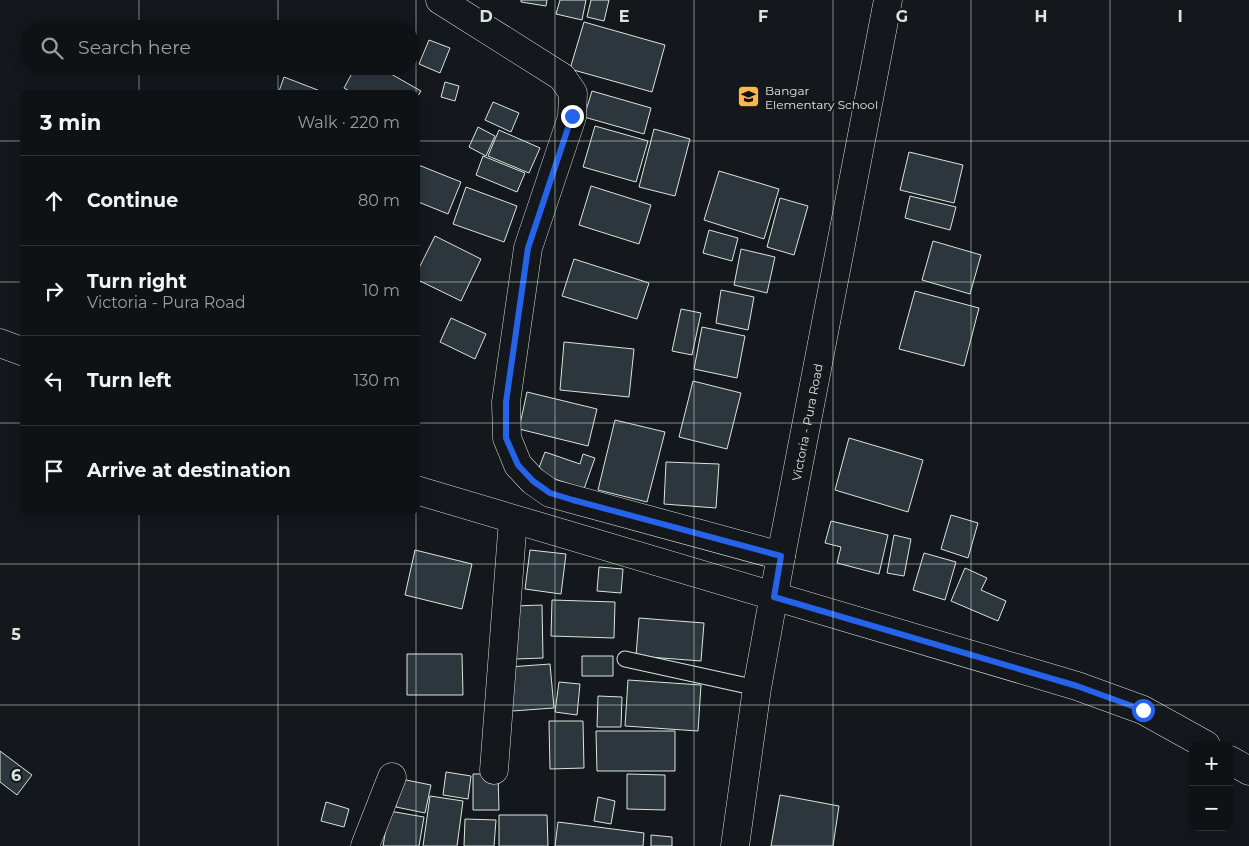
<!DOCTYPE html>
<meta charset="utf-8">
<style>
body{margin:0;font-family:Montserrat,sans-serif;background:#181b1e;color:#f1f3f6}
.controls{position:absolute;right:15px;bottom:15px;display:grid;overflow:hidden;border-radius:10px;box-shadow:0 2px 12px #0003}
.controls button{width:45px;height:45px;display:grid;place-items:center;padding:0;border:0;border-bottom:1px solid #2f3234;background:#0f1215;color:#f1f3f6;font:25px sans-serif}
.stop{position:absolute;width:15px;height:15px;margin:-11px;border:4px solid #2563eb;border-radius:50%;background:#fff}
.stop.end{background:#2563eb;border-color:#fff;box-shadow:0 1px 5px #0008}
.list{margin:0;padding:0;list-style:none}
h2{display:flex;justify-content:space-between;align-items:center;height:65px;margin:0;padding:0 20px;font-size:21px}
h2 small{font-size:16px;font-weight:400;color:#9b9ea0}
.list li{display:grid;grid-template-columns:32px 1fr auto;gap:15px;align-items:center;box-sizing:border-box;height:90px;padding:0 20px;border-top:1px solid #2f3234}
.list b{display:block;font-size:19px;white-space:nowrap}
.list p{margin:0;font-size:16px;white-space:nowrap;color:#9b9ea0}
.list em{font-size:16px;font-style:normal;color:#9b9ea0}
.icon{flex:none;width:28px;height:28px;fill:none;stroke:currentColor;stroke-width:2;stroke-linecap:round;stroke-linejoin:round}
.map{position:relative;flex:none;width:1249px;height:846px;overflow:hidden}
.search{position:absolute;background:#0f1215;box-shadow:0 2px 12px #0003;left:20px;top:20px;width:400px;height:55px;display:flex;align-items:center;gap:12px;box-sizing:border-box;padding:0 18px;border-radius:28px;color:#9b9ea0;font-size:19px}
.panel{position:absolute;background:#0f1215;box-shadow:0 2px 12px #0003;left:20px;top:90px;width:400px;height:425px;border-radius:10px}
.map>svg:first-child{display:block}
</style>
<div class="map">
<svg width="1249" height="846" viewBox="0 0 1249 846">
<rect width="100%" height="100%" fill="#14181c"/>
<path fill="#2c363c" stroke="#d8e6dc" d="M521,0h26l-1,6 -25,-4z
M560,0h26l-4,20 -26,-6z
M591,0h18l-5,21 -17,-4z
M584,22l81,23 -13,47 -82,-23z
M429,40l21,8 -10,25 -21,-9z
M356,66h21l44,25 -5,8v-5h-61l-11,-6z
M284,77l44,17h-50z
M445,82l14,4 -4,15 -14,-4z
M592,91l59,17 -7,26 -60,-17z
M493,102l26,11 -8,19 -26,-12z
M595,126l53,15 -12,41 -53,-15z
M478,127l17,9 -9,20 -17,-9z
M654,129l36,10 -15,57 -36,-9z
M499,130l41,18 -11,25 -41,-17z
M909,152l54,13 -9,38 -54,-13z
M483,156l42,17 -8,19 -41,-17z
M416,164l45,18 -13,32 -32,-13z
M719,171l60,18 -15,50 -60,-19z
M591,186l60,19 -12,39 -60,-19z
M466,187l51,19 -13,36 -51,-18z
M910,196l46,11 -6,23 -45,-12z
M780,198l28,8 -14,49 -27,-8z
M709,230l29,8 -6,23 -29,-8z
M435,236l46,23 -20,42 -45,-22v-5z
M933,241l48,14 -11,39 -48,-14z
M741,249l34,8 -8,36 -33,-8z
M574,259l75,24 -12,36 -75,-23z
M721,290l33,7 -6,33 -32,-7z
M915,291l64,17 -15,58 -65,-17z
M681,309l20,4 -9,42 -20,-4z
M451,318l35,16 -11,25 -35,-17z
M702,327l43,9 -8,42 -43,-9z
M564,342l70,7 -5,48 -69,-7z
M693,381l48,12 -14,56 -48,-12z
M527,392l70,17 -9,37 -69,-17z
M615,420l50,12 -18,70 -49,-12z
M849,438l74,22 -15,52 -73,-22z
M545,452l35,12 3,-10 12,4 -11,31 -47,-16z
M666,462l53,2 -3,44 -52,-4z
M951,515l27,8 -10,35 -27,-9z
M831,521l57,14 -9,39 -42,-11 4,-16 -16,-4z
M894,535l17,4 -7,37 -17,-3z
M415,550l57,14 -10,45 -57,-14z
M530,550l36,4 -5,40 -36,-5z
M924,553l32,9 -11,38 -32,-10z
M599,567l24,2 -2,24 -24,-2z
M965,568l22,10 -6,12 25,11 -8,20 -47,-20z
M552,600l63,2 -1,36 -63,-2z
M542,605l1,53 -27,1 -1,-53z
M639,618l65,5 -3,38 -65,-5z
M407,654h55l1,41h-56z
M582,656h31v20h-31z
M550,664l4,44 -42,3 -3,-44z
M628,680l73,5 -3,46 -73,-5z
M559,682l21,2 -3,31 -22,-3z
M598,696l24,1 -1,30h-24z
M549,721h34l1,47 -34,1z
M596,731h79v40h-78z
M0,751l32,24 -15,20 -17,-13z
M446,772l25,4 -3,23 -25,-4z
M473,774h25l1,36h-26z
M627,774l38,1v35l-38,-1z
M401,779l30,6 -6,28 -29,-6z
M780,795l59,11 -6,40h-62z
M430,796l33,5 -6,45h-34z
M598,797l17,4 -4,23 -17,-3z
M326,802l23,7 -5,18 -23,-6z
M389,811l35,6 -5,29h-36z
M499,815h48l1,31h-49z
M465,819l31,1 -2,26h-30z
M558,822l86,11 -1,13h-88z
M651,835l21,2v9h-21z"/>
<g fill="none" stroke-linecap="round" stroke-linejoin="round">
<defs>
<path id="lane" d="M625,659l132,29"/>
<path id="street" d="M440,0l122,77 11,16 -1,24 -44,131 -22,154 1,36 11,27 15,16 17,12 231,63
M0,343l24,9
M416,490l661,196 66,24 63,35
M1230,760l19,11
M494,770l19,-251
M365,846l27,-69"/>
<g id="secondary">
<path id="s1" d="M735,846l22,-158 24,-132 107,-556"/>
</g>
</defs>
<use href="#lane" stroke="#d8e6dc" stroke-width="17"/>
<use href="#street" stroke="#d8e6dc" stroke-width="29"/>
<use href="#secondary" stroke="#d8e6dc" stroke-width="29"/>
<use href="#lane" stroke="#14181c" stroke-width="15"/>
<use href="#street" stroke="#14181c" stroke-width="28"/>
<use href="#secondary" stroke="#14181c" stroke-width="28"/>
</g>
<g fill="none" stroke-linecap="round" stroke-linejoin="round">
<path stroke="#2563eb" stroke-width="6" d="M572,116l-44,132 -22,154v36l12,27 15,16 17,12 23,7 208,56 -7,41 303,89 66,24"/>
</g>
<path fill="none" stroke="#d8e6dc" stroke-width="1" stroke-opacity="0.55" d="M139,0v29M278,0v29M416,0v846M555,0v846M694,0v846M833,0v846M971,0v846M1110,0v846M139,66v28M278,66v28M0,141h24M416,141h833M0,282h24M416,282h833M0,423h24M416,423h833M139,511v335M278,511v335M0,564h1249M0,705h1249"/>
<defs>
<symbol id="school-square" viewBox="-11 -11 22 22"><rect x="-9" y="-9" width="18" height="18" rx="4" fill="#ffb74d" stroke="#14181c"/><path d="M0-5L7-2L0 1L-7-2ZM-4 1L0 2.5L4 1V4Q0 6-4 4Z" fill="#111"/></symbol>
</defs>
<g fill-rule="evenodd">
<use href="#school-square" x="736" y="84" width="25" height="25"/>
</g>
<g text-anchor="middle" dominant-baseline="central" stroke-width="4" stroke-linejoin="round" paint-order="stroke">
<g font-size="12" fill="#d8e6dc" stroke="#14181c" text-anchor="start">
<text x="765" y="90">Bangar<tspan x="765" dy="14">Elementary School</tspan></text>
</g>
<g font-size="12" fill="#d8e6dc" stroke="#14181c">
<text stroke="none"><textPath href="#s1" startOffset="430">Victoria - Pura Road</textPath></text>
</g>
</g>
<g font-size="16" text-anchor="middle" font-weight="bold" fill="#d8e6dc" stroke="#14181c" stroke-width="4" stroke-linejoin="round" paint-order="stroke">
<text x="486" y="22">D</text>
<text x="624" y="22">E</text>
<text x="763" y="22">F</text>
<text x="902" y="22">G</text>
<text x="1041" y="22">H</text>
<text x="1180" y="22">I</text>
<text x="16" y="640">5</text>
<text x="16" y="781">6</text>
</g>
</svg>
<div class="controls">
<button>+</button>
<button>−</button>
</div>
<div class="stop" style="left:1143px;top:710px"></div>
<div class="stop end" style="left:572px;top:116px"></div>
<div class="search"><svg class="icon" aria-label="search" viewBox="0 0 24 24"><circle cx="10" cy="10" r="6"/><path d="M15 15l6 6"/></svg>Search here</div>
<section class="panel">
<h2>3 min<small>Walk · 220 m</small></h2>
<ul class="list">
<li><svg class="icon" aria-label="ahead" viewBox="0 0 24 24"><path d="M12 20V5M6 11l6-6 6 6"/></svg><div><b>Continue</b></div><em>80 m</em></li>
<li><svg class="icon" aria-label="right" viewBox="0 0 24 24"><path d="M7 20v-9h11M14 6l5 5-5 5"/></svg><div><b>Turn right</b><p>Victoria - Pura Road</p></div><em>10 m</em></li>
<li><svg class="icon" aria-label="left" viewBox="0 0 24 24"><path d="M17 20v-9H6M10 6l-5 5 5 5"/></svg><div><b>Turn left</b></div><em>130 m</em></li>
<li><svg class="icon" aria-label="arrive" viewBox="0 0 24 24"><path d="M6 21V4h12l-3 4 3 4H6"/></svg><div><b>Arrive at destination</b></div></li>
</ul>
</section>
</div>
